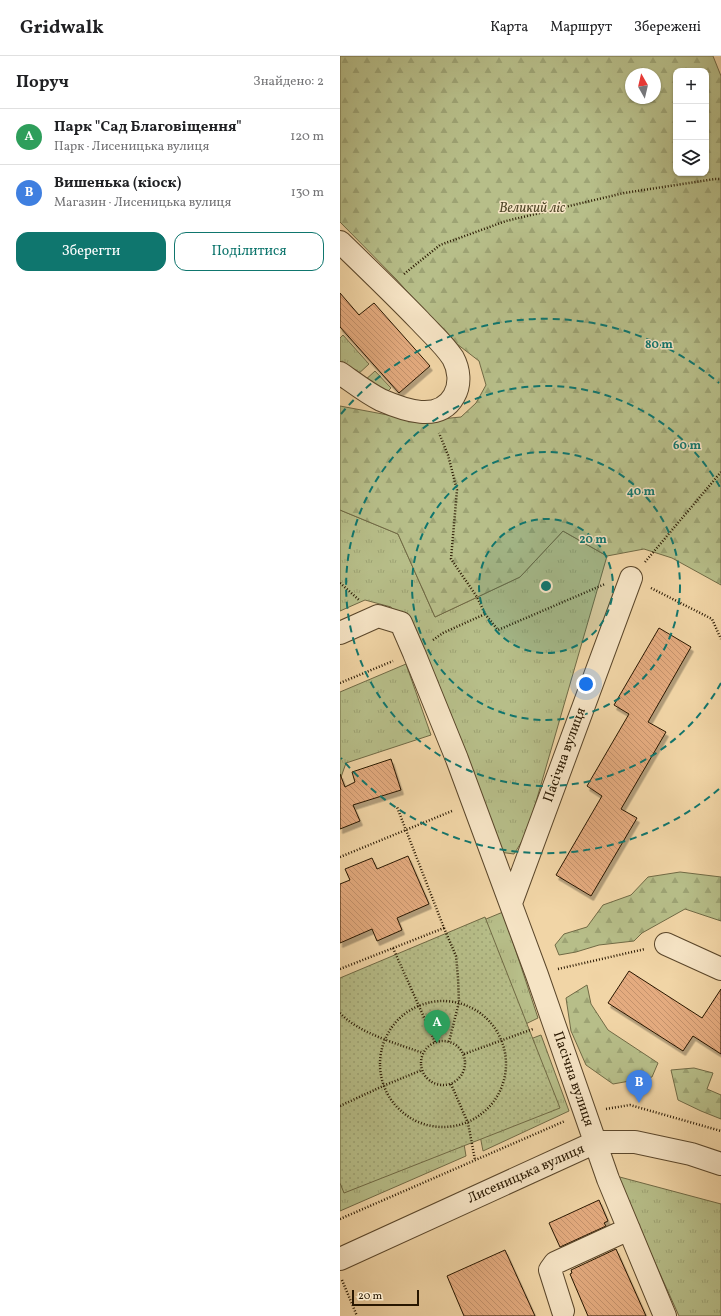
<!DOCTYPE html>
<html lang="uk">
<meta charset="utf-8">
<style>
body{margin:0;font-family:Vollkorn,serif;background:#f2f2f2;color:#202124}
.controls{position:absolute;right:12px;top:12px;display:grid;overflow:hidden;border-radius:8px;box-shadow:0 1px 3px #0004}
.controls button{width:36px;height:36px;display:grid;place-items:center;padding:0;border:0;border-bottom:1px solid #e0e0e0;background:#fff;color:#202124;font:20px sans-serif}
.compass{position:absolute;left:285px;top:12px;width:36px;height:36px;border-radius:50%;background:#fff;box-shadow:0 1px 3px #0004;rotate:352deg}
.scale{position:absolute;left:12px;bottom:10px;width:67px;box-sizing:border-box;padding-left:4px;border:2px solid #281701;border-top:0;font-size:11px;line-height:14px;white-space:nowrap;color:#281701;-webkit-text-stroke:3px #f6e4c5;paint-order:stroke}
.you{position:absolute;left:246px;top:628px;width:14px;height:14px;margin:-10px;border:3px solid #fff;border-radius:50%;background:#1a73e8;box-shadow:0 0 0 6px #1a73e833}
.badge{display:grid;place-items:center;width:26px;height:26px;border-radius:50%;background:#0f766e;color:#fff;font-size:13px;font-weight:700}
.pin{position:absolute;translate:-50% -33px;filter:drop-shadow(0 1px 2px #0008)}
.pin::after{content:'';position:absolute;top:21px;width:14px;height:12px;background:inherit;clip-path:polygon(0 0,100% 0,50% 100%)}
.list{margin:0;padding:0;list-style:none}
h2{display:flex;justify-content:space-between;align-items:center;height:52px;margin:0;padding:0 16px;font-size:17px}
h2 small{font-size:13px;font-weight:400;color:#757577}
.list li{display:grid;grid-template-columns:26px 1fr auto;gap:12px;align-items:center;box-sizing:border-box;height:56px;padding:0 16px;border-top:1px solid #e0e0e0}
.list b{display:block;font-size:15px;white-space:nowrap}
.list p{margin:0;font-size:13px;white-space:nowrap;color:#757577}
.list em{font-size:13px;font-style:normal;color:#757577}
.actions{display:flex;gap:8px;padding:12px 16px}
.actions a{flex:1;padding:9px 0;border:1px solid #0f766e;border-radius:12px;text-align:center;font-size:14px;color:#0f766e}
.actions .main{background:#0f766e;color:#fff}
.icon{flex:none;width:22px;height:22px;fill:none;stroke:currentColor;stroke-width:2;stroke-linecap:round;stroke-linejoin:round}
.map{position:relative;flex:none;width:381px;height:1260px;overflow:hidden}
header{display:flex;align-items:center;gap:24px;box-sizing:border-box;height:56px;padding:0 20px;background:#fff;border-bottom:1px solid #e0e0e0}
header strong{font-size:19px}
nav{display:flex;gap:22px;margin-inline-start:auto;font-size:14px}
main{display:flex}
aside{flex:1;background:#fff}
.map>svg:first-child{display:block}
</style>
<header>
<strong>Gridwalk</strong>
<nav><a>Карта</a><a>Маршрут</a><a>Збережені</a></nav>
</header>
<main>
<aside>
<h2>Поруч<small>Знайдено: 2</small></h2>
<ul class="list">
<li><span class="badge" style="background:#2e9e5b">A</span><div><b>Парк &quot;Сад Благовіщення&quot;</b><p>Парк · Лисеницька вулиця</p></div><em>120 m</em></li>
<li><span class="badge" style="background:#3f7fe0">B</span><div><b>Вишенька (кіоск)</b><p>Магазин · Лисеницька вулиця</p></div><em>130 m</em></li>
</ul>
<div class="actions"><a class="main">Зберегти</a><a>Поділитися</a></div>
</aside>
<div class="map">
<svg width="381" height="1260" viewBox="0 0 381 1260">
<defs>
<pattern id="grass-tufts" width="24" height="20" patternUnits="userSpaceOnUse"><rect width="24" height="20" fill="#b7be89"/><path d="M3 7l-1-3M5 7V3M7 7l1-3M15 17l-1-3M17 17v-4M19 17l1-3" fill="none" stroke="#9da374"/></pattern>
<pattern id="forest-firs" width="22" height="20" patternUnits="userSpaceOnUse"><rect width="22" height="20" fill="#b7be89"/><path d="M5 1l3.5 6h-7zM16 11l3.5 6h-7z" fill="#9da374"/></pattern>
<pattern id="park-dots" width="8" height="8" patternUnits="userSpaceOnUse"><rect width="8" height="8" fill="#b7be89"/><path d="M2 2h.1M6 6h.1" fill="none" stroke="#9da374" stroke-width="1.8" stroke-linecap="round"/></pattern>
<pattern id="building-back-hatch" width="6" height="6" patternUnits="userSpaceOnUse"><rect width="6" height="6" fill="#e4ab7f"/><path d="M-1 5l2 2M0 0l6 6M5-1l2 2" fill="none" stroke="#c4926c"/></pattern>
<filter id="shadow"><feDropShadow dx="2.5" dy="4.5" stdDeviation="0" flood-color="#0004"/></filter>
</defs>
<rect width="100%" height="100%" fill="#f1d5a6"/>
<filter id="stains"><feTurbulence type="fractalNoise" baseFrequency=".005" numOctaves="4"/><feColorMatrix values="0 0 0 0 .2 0 0 0 0 .09 0 0 0 0 .02 0 0 0 .5 -.17"/></filter>
<radialGradient id="worn" r=".72"><stop offset=".6" stop-color="#630" stop-opacity="0"/><stop offset="1" stop-color="#630" stop-opacity=".3"/></radialGradient>
<path fill="url(#grass-tufts)" stroke="#706a45" d="M3,279l26,29 -14,13 -15,-10v-29z
M35,315l16,17 -8,8 -20,-14z
M0,454l58,24 37,83 85,-40 43,-46 44,25 -80,277 -13,21 -15,-2 -84,-207 -24,-38 -26,-7 -25,11z
M66,608l25,71 -85,28 -6,17v-88z
M163,856l35,106 -31,15 -50,-102z
M201,979l28,76 -86,40 -5,-26 34,-79z
M0,1058l122,18 4,24 -126,55z
M276,1120l105,28v112h-42z"/>
<path fill="url(#forest-firs)" stroke="#706a45" fill-rule="evenodd" d="M0,0h373l8,20v509l-49,-27 -28,-9 -37,7 -44,-25 -43,46 -85,40 -37,-83 -58,-24v-104l80,15 41,-4 15,-14 10,-18 -7,-24 -22,-17 -46,-48 -14,-16 -57,-58zM336,15h30v102h-30zM291,18h24v24h-24z
M340,816l41,5v44l-36,-12 -43,24 -8,8 -35,4 -23,7 -17,3 -4,-10 9,-11 23,-7 16,-22 28,-10 17,-18z
M247,929l4,19 17,26 50,33 -6,14 -39,7 -27,-19 -15,-34 -5,-33z
M354,1012l19,5 -6,16 14,6v24l-20,-8 -23,-11 -7,-30z"/>
<path fill="url(#park-dots)" stroke="#706a45" d="M145,861l75,191 -216,85 -4,-10v-205z"/>
<path fill="url(#building-back-hatch)" stroke="#281701" filter="url(#shadow)" d="M0,237l19,22 15,-12 56,63 -31,27 -59,-66z
M319,572l32,19 -43,75 18,10 -45,77 16,9 -46,78 -35,-21 46,-79 -15,-10 42,-72 -15,-9z
M51,703l10,31 -48,15 7,16 -20,8v-55l5,13 10,-5 -3,-10z
M68,800l21,48 -32,14 5,12 -25,11 -5,-12 -32,14v-59l10,-4 -5,-11 27,-11 5,11z
M289,915l73,47 19,-29v65l-28,-18 -10,15 -75,-48z
M259,1144l9,21 -4,2 2,3 -46,21 -11,-24z
M276,1193l30,67h-58l-18,-42 2,-1 -1,-3z
M165,1194l30,66h-71l-17,-40z"/>
<g fill="none" stroke-linecap="round" stroke-linejoin="round">
<defs>
<path id="minor" d="M0,186c27,26 54,52 80,79 11,12 24,23 33,37 6,11 8,26 1,38 -15,27 -50,14 -73,4 -14,-7 -28,-18 -41,-27
M0,577l38,-17 23,7 13,30 43,106 80,216 71,204 57,137
M171,847l120,-325
M326,888l55,25
M0,1203l256,-117h39l56,12 30,10
M223,1255l-13,-41 5,-7 74,-34"/>
</defs>
<use href="#minor" stroke="#5a462a" stroke-width="24"/>
<path stroke="#281701" stroke-width="2.5" stroke-dasharray="1 2" stroke-linecap="butt" d="M64,218l36,-29 66,-24 118,-28 91,-14h6
M305,506l76,-90
M0,527l19,17
M311,532l61,31 9,20
M145,558l13,16 107,-46
M93,584l10,-7 42,-19 -8,-17 -26,-38 6,-69 -9,-35 -9,-22
M0,627l53,-22
M0,801l112,-46
M104,872l12,28 2,22 1,24 -10,40
M53,892l42,94
M0,913l104,-41 -47,-121
M218,913l87,-20
M40 1008a63 63 0 1 1 126 0a63 63 0 1 1-126 0Z
M0,957c18,20 58,31 83,40
M81 1007a22 22 0 1 1 44 0a22 22 0 1 1-44 0Z
M124,998l69,-25
M111,1028l17,39 7,37
M0,1050l43,-20 39,-16
M266,1053l24,-4 91,26
M0,1163l225,-98
M2,1224l15,36"/>
<use href="#minor" stroke="#f6e4c5" stroke-width="22"/>
</g>
<circle cx="206" cy="530" r="67" fill="#0f766e" fill-opacity=".12"/>
<g fill="none" stroke="#0f766e" stroke-width="2" stroke-dasharray="7 5">
<circle cx="206" cy="530" r="67"/>
<circle cx="206" cy="530" r="134"/>
<path d="M381 627A200 200 0 1 1 381 433"/>
<path d="M379 733A267 267 0 0 1 1 702M1 358A267 267 0 0 1 379 327"/>
</g>
<g text-anchor="middle" dominant-baseline="central" stroke-width="3" stroke-linejoin="round" paint-order="stroke">
<g font-size="14" font-style="italic" fill="#53492a" stroke="#f6e4c5">
<text x="192" y="152">Великий ліс</text>
</g>
<g font-size="14" fill="#281701" stroke="#f6e4c5">
<text transform="translate(225 699) rotate(-70)">Пасічна вулиця</text>
<text transform="translate(233 1023) rotate(71)">Пасічна вулиця</text>
<text transform="translate(186 1118) rotate(-24)">Лисеницька вулиця</text>
</g>
</g>
<circle cx="206" cy="530" r="6" fill="#0f766e" stroke="#f6e4c5" stroke-width="2"/>
<g font-size="12" text-anchor="middle" font-weight="bold" fill="#0f766e" stroke="#f6e4c5" stroke-width="3" stroke-linejoin="round" paint-order="stroke">
<text x="319" y="292">80 m</text>
<text x="347" y="393">60 m</text>
<text x="301" y="439">40 m</text>
<text x="253" y="487">20 m</text>
</g>
<rect width="100%" height="100%" filter="url(#stains)"/>
<rect width="100%" height="100%" fill="url(#worn)"/>
</svg>
<div class="controls">
<button>+</button>
<button>−</button>
<button><svg class="icon" aria-label="layers" viewBox="0 0 24 24"><path d="M12 4l9 5-9 5-9-5zM3 14l9 5 9-5"/></svg></button>
</div>
<svg class="compass" viewBox="-18 -18 36 36"><path d="M0-13l5 13h-10z" fill="#e53935"/><path d="M0 13l5-13h-10z" fill="#757577"/></svg>
<div class="scale">20 m</div>
<div class="you"></div>
<div class="pin badge" style="left:97px;top:987px;background:#2e9e5b">A</div>
<div class="pin badge" style="left:299px;top:1047px;background:#3f7fe0">B</div>
</div>
</main>
